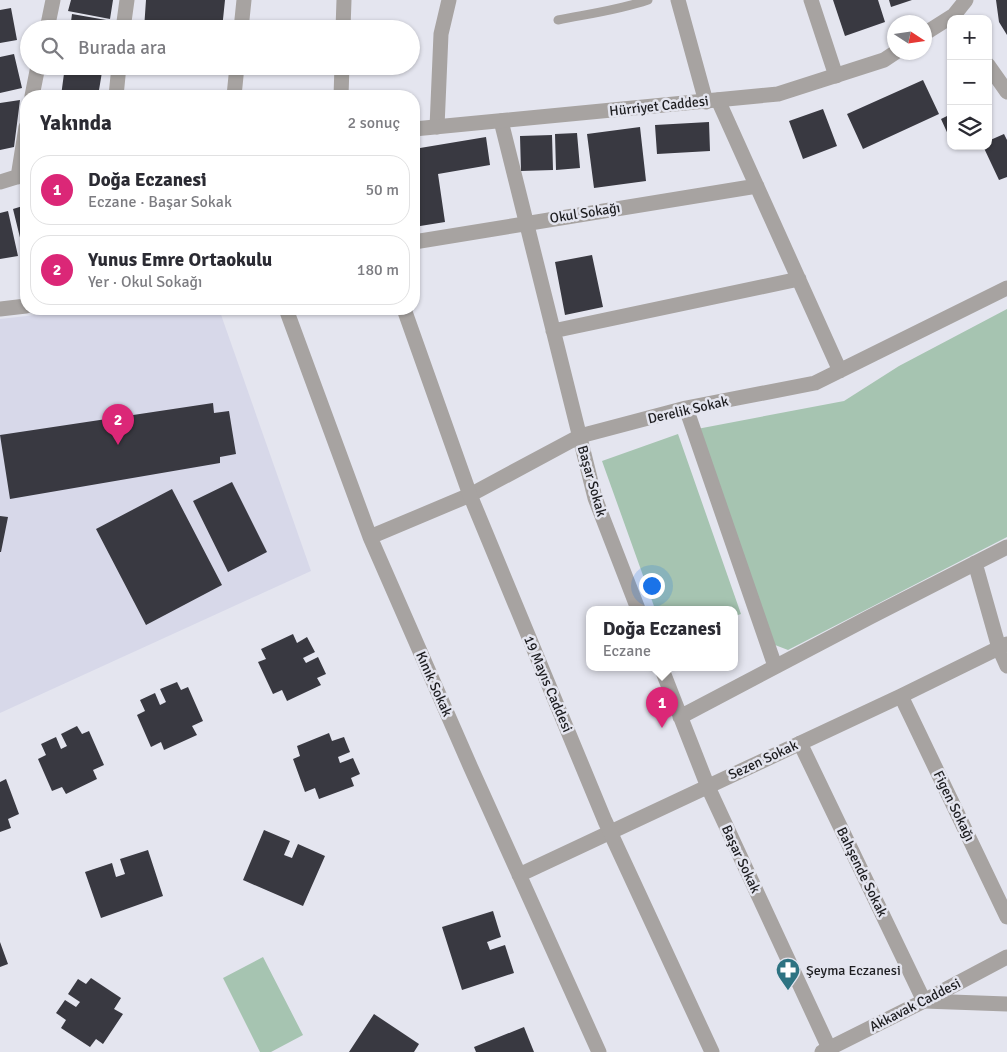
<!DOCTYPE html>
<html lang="tr">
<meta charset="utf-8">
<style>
body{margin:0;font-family:Signika,sans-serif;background:#f7f7f7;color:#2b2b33}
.controls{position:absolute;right:15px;top:15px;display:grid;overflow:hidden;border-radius:10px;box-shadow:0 1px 4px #0004}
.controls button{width:45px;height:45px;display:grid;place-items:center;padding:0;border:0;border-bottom:1px solid #e1e1e2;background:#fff;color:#2b2b33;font:25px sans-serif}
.compass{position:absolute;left:887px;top:15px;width:45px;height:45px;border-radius:50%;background:#fff;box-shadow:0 1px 4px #0004;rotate:102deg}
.you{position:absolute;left:651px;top:585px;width:18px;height:18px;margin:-12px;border:4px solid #fff;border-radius:50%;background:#1a73e8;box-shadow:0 0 0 8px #1a73e833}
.badge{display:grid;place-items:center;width:32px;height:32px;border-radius:50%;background:#db2777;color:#fff;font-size:16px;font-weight:700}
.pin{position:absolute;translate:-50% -41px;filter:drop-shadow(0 1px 2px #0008)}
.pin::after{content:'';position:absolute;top:26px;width:18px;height:15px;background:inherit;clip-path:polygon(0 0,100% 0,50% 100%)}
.popup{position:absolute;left:586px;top:606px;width:152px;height:65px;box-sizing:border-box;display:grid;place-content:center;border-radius:10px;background:#fff;filter:drop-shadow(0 1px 4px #0005);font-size:16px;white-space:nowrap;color:#7c7c81}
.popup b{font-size:19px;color:#2b2b33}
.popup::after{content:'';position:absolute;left:50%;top:100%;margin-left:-10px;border:10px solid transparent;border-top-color:#fff}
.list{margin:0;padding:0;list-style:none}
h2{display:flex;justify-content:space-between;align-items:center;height:65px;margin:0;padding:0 20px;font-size:21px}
h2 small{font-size:16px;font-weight:400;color:#7c7c81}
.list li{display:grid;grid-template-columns:32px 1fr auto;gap:15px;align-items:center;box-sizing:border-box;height:70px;margin:0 10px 10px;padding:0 10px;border:1px solid #e1e1e2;border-radius:20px}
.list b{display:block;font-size:19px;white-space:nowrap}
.list p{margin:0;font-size:16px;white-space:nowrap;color:#7c7c81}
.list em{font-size:16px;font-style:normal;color:#7c7c81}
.icon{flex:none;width:28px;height:28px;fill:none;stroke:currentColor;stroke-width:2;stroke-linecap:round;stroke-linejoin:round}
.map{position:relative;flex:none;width:1007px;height:1052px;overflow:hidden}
.search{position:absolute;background:#fff;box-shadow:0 1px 4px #0004;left:20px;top:20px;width:400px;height:55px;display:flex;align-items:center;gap:12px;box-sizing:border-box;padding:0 18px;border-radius:28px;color:#7c7c81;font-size:19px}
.panel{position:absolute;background:#fff;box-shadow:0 1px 4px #0004;left:20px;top:90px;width:400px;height:225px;border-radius:20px}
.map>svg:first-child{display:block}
</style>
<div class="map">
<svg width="1007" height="1052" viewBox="0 0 1007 1052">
<rect width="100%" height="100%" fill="#e4e5ef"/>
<path fill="#d7d8e9" d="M88,309h131l92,262 -311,142v-394z"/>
<path fill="#a6c4b1" d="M1007,309v228l-219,113 -13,-5 -78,-216 147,-28 55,-35z
M678,434l63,180 -6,2 -1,-7h-79l-53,-148z
M263,957l40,78 -32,17h-11l-37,-74z"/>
<path fill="#393941" d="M71,0h42l-3,19 -42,-8z
M146,0h79l-3,29h-78z
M833,0h45l7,22 -40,14z
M889,0h23l-21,7z
M996,0h11v35l-8,-13z
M11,8l6,32 -17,3v-33z
M72,14l40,7 -2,8h-40z
M14,54l8,34 -22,5v-36z
M65,66h38l-5,30h-37z
M923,80l16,34 -76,35 -16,-35z
M20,100l-6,47 -14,3v-47z
M823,109l14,37 -34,13 -14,-38z
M951,114v27l-10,-22z
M709,122l1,29 -53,3 -2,-29z
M640,127l6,54 -52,7 -7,-54z
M577,133l3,35 -24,2 -1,-36z
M1004,134l3,6v37l-8,3 -16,-34h5v-5z
M552,135l1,35 -32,1 -1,-35z
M486,137l4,28 -52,9 7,48 -31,5v-78z
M26,205v57l-13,-53z
M8,211l10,45 -18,3v-46z
M592,255l11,52 -38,8 -10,-53z
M213,403l1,10 15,-2 7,43 -16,3v6l-210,36 -10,-64z
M232,482l35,70 -39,20 -35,-71z
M172,489l50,96 -76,40 -50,-96z
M0,516l8,1 -7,35h-1z
M293,634l4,9 10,-6 8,15 -12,6 3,5 12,-6 8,17 -9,4 4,7 -34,16 -5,-11 -9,4 -15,-32 8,-3 -5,-10z
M177,682l4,8 7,-3 15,34 -11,5 5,9 -33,15 -3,-8 -10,5 -14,-32 8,-4 -5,-11 15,-7 5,12 6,-3 -6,-13z
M77,726l5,8 7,-3 15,34 -11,5 4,9 -31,15 -4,-7 -10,4 -14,-32 8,-4 -5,-11 15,-7 5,12 6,-3 -6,-12z
M329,733l3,8 12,-4 6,15 -12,5 2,6 13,-5 7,16 -9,4 3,8 -35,13 -4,-11 -10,4 -12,-33 7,-3 -3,-10z
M6,779l13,35 -11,5 3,9 -11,4v-50z
M264,830l26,11 -6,14 8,3 6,-14 27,12 -22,50 -60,-26z
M148,850l15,46 -62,22 -16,-46 27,-9 4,14 9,-3 -5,-15z
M493,911l8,26 -14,5 3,8 15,-5 9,28 -52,17 -20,-63z
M0,942l8,22 -8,3z
M91,978l30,20 -7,11 9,5 -20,30 -7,-5 -6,8 -29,-19 5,-8 -10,-7 9,-13 11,7 4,-5 -12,-8 10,-15 8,5z
M374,1014l45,30 -5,8h-65z
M524,1027l10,25h-58l-2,-5z"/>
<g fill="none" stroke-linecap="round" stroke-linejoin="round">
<path stroke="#a7a3a1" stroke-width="9" d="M558,20c30,-6 61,-10 90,-20"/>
<path stroke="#a7a3a1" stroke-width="15" d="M678,0l28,102
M811,0l25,76
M123,29l4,-29
M241,29l3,-29
M343,29l1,-29
M116,96l3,-30
M234,96l3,-30
M341,96l1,-30
M718,100l122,271
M501,121l94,377 43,111
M437,127l4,-93 8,-34
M414,242l343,-56
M0,309l26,-3
M286,309l84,228 101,231 128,284
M553,331l246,-52
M686,408l89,258
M370,537l100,-42 110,-59 106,-28 129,-25 192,-95
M975,563l24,85 8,18
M661,667l47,120 121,261
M901,696l106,221
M680,717l190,-100 137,-70
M800,743l124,258 83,3
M519,875l382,-179 106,-52"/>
<path stroke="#a7a3a1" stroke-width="15" d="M47,29l6,-29
M924,34l30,-19 12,-15
M988,65l19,27
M32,96l6,-30
M414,129l364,-35 106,-34 12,-8
M18,177l8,-50
M0,182l26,-8
M404,309l66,186 135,326 107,231
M822,1052l102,-51 83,-44"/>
</g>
<defs>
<symbol id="pharmacy-pin" viewBox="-11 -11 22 30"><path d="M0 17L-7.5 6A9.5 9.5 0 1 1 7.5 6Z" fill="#2e7382" stroke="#e4e5ef"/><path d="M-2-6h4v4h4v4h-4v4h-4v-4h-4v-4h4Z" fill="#fff"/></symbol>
</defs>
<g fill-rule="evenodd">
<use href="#pharmacy-pin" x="774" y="956" width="28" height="38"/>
</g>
<g text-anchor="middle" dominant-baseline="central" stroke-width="5" stroke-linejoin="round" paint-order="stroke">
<g font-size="14" fill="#1d1d20" stroke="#e4e5ef">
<text transform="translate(659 106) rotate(-6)">Hürriyet Caddesi</text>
<text transform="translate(585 213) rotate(-9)">Okul Sokağı</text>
<text transform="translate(688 410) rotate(-13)">Derelik Sokak</text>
<text transform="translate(592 481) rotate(74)">Başar Sokak</text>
<text transform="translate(434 684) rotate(66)">Kınık Sokak</text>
<text transform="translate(548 684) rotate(67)">19 Mayıs Caddesi</text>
<text transform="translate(763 760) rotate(-25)">Sezen Sokak</text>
<text transform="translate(954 806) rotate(64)">Figen Sokağı</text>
<text transform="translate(741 859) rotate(65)">Başar Sokak</text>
<text transform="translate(862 872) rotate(64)">Bahşende Sokak</text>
<text transform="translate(915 1005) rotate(-27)">Akkavak Caddesi</text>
</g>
<g font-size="14" fill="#1d1d20" stroke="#e4e5ef" text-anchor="start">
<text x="806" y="970">Şeyma Eczanesi</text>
</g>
</g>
</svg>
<div class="controls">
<button>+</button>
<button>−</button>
<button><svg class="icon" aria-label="layers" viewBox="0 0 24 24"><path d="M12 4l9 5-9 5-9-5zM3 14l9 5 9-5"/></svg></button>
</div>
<svg class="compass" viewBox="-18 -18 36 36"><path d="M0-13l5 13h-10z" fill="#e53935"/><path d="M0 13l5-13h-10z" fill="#7c7c81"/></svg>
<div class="you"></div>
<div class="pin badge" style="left:662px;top:728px">1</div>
<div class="popup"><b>Doğa Eczanesi</b>Eczane</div>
<div class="pin badge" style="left:118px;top:445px">2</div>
<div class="search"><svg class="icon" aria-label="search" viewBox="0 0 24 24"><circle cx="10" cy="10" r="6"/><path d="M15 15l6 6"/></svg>Burada ara</div>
<section class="panel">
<h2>Yakında<small>2 sonuç</small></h2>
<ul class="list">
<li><span class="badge">1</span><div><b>Doğa Eczanesi</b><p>Eczane · Başar Sokak</p></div><em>50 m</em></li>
<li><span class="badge">2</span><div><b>Yunus Emre Ortaokulu</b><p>Yer · Okul Sokağı</p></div><em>180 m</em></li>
</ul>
</section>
</div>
